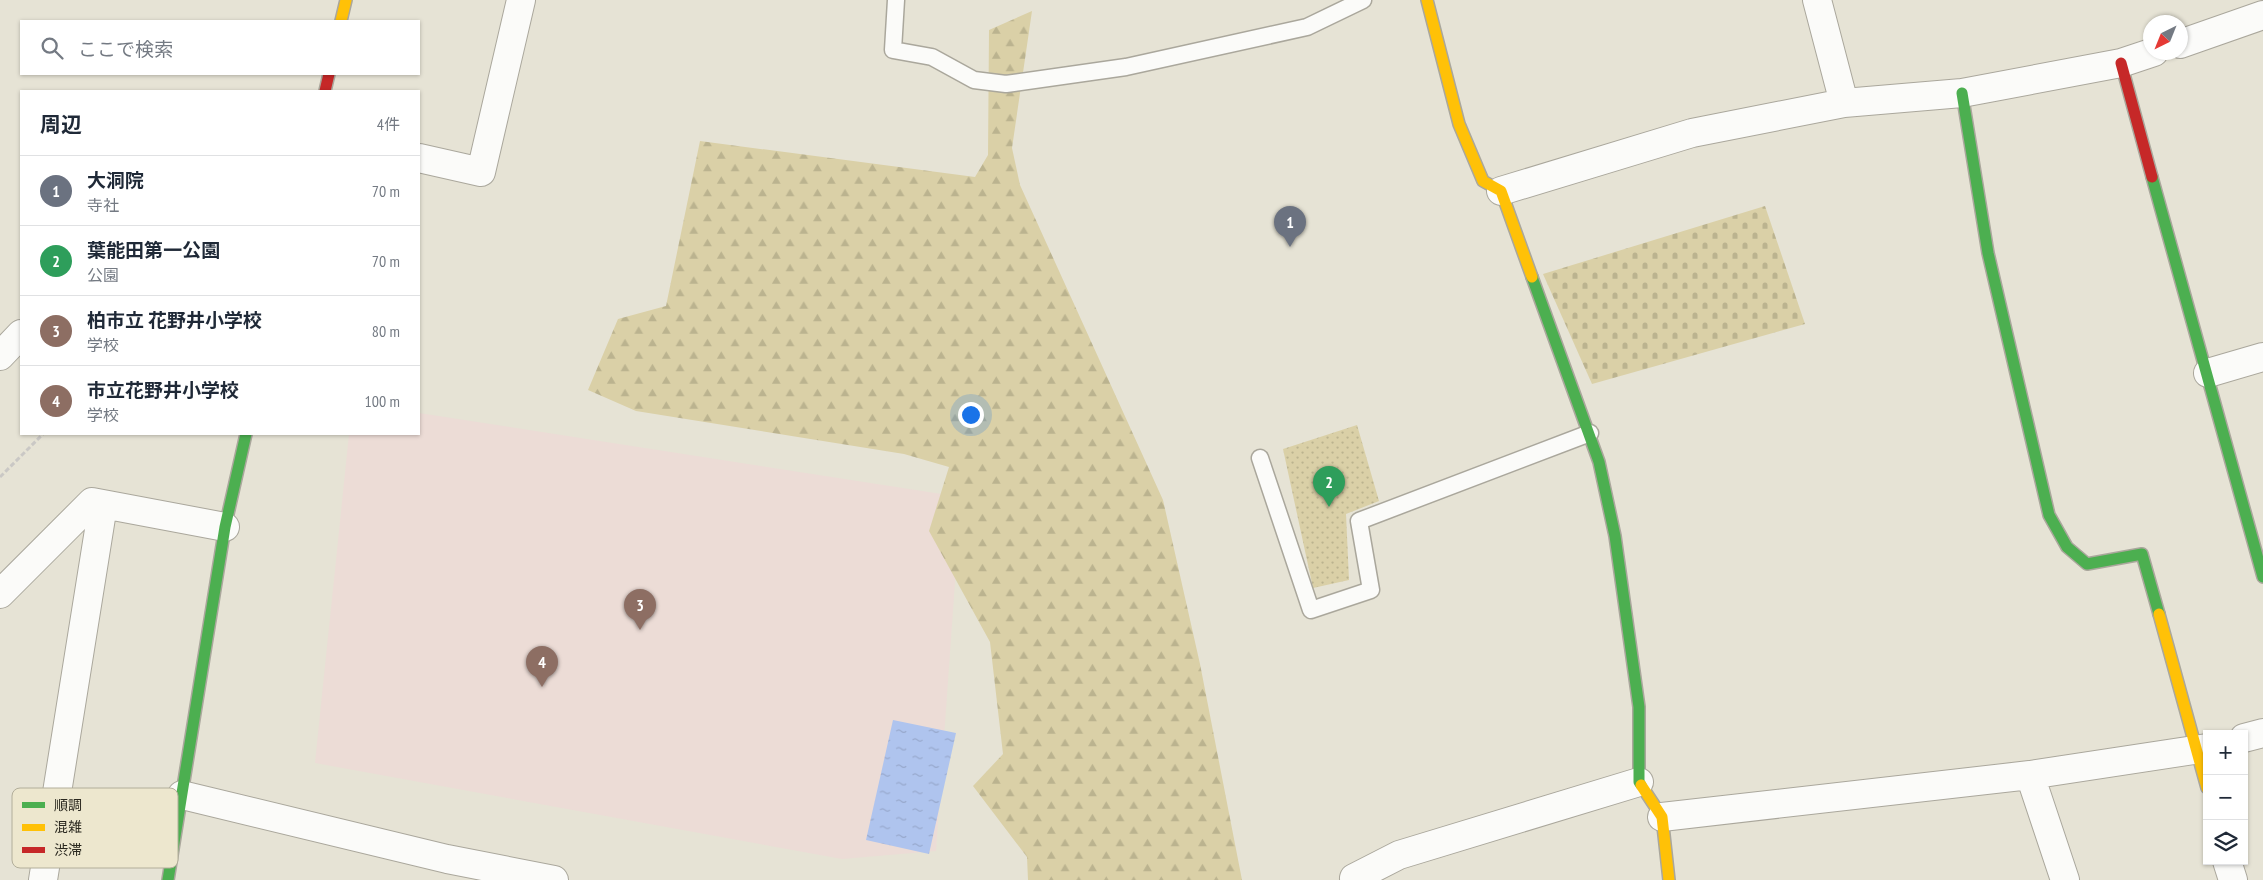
<!DOCTYPE html>
<html lang="ja">
<meta charset="utf-8">
<style>
body{margin:0;font-family:"PT Sans Narrow","Noto Sans JP",sans-serif;background:#f6f6f7;color:#1f2937}
.controls{position:absolute;right:15px;bottom:15px;display:grid;overflow:hidden;border-radius:0px;box-shadow:0 1px 4px #0004}
.controls button{width:45px;height:45px;display:grid;place-items:center;padding:0;border:0;border-bottom:1px solid #e0e1e3;background:#fff;color:#1f2937;font:25px sans-serif}
.compass{position:absolute;left:2143px;top:15px;width:45px;height:45px;border-radius:50%;background:#fff;box-shadow:0 1px 4px #0004;rotate:223deg}
.you{position:absolute;left:970px;top:414px;width:18px;height:18px;margin:-12px;border:4px solid #fff;border-radius:50%;background:#1a73e8;box-shadow:0 0 0 8px #1a73e833}
.badge{display:grid;place-items:center;width:32px;height:32px;border-radius:50%;background:#0b8043;color:#fff;font-size:16px;font-weight:700}
.pin{position:absolute;translate:-50% -41px;filter:drop-shadow(0 1px 2px #0008)}
.pin::after{content:'';position:absolute;top:26px;width:18px;height:15px;background:inherit;clip-path:polygon(0 0,100% 0,50% 100%)}
.list{margin:0;padding:0;list-style:none}
h2{display:flex;justify-content:space-between;align-items:center;height:65px;margin:0;padding:0 20px;font-size:21px}
h2 small{font-size:16px;font-weight:400;color:#747a83}
.list li{display:grid;grid-template-columns:32px 1fr auto;gap:15px;align-items:center;box-sizing:border-box;height:70px;padding:0 20px;border-top:1px solid #e0e1e3}
.list b{display:block;font-size:19px;white-space:nowrap}
.list p{margin:0;font-size:16px;white-space:nowrap;color:#747a83}
.list em{font-size:16px;font-style:normal;color:#747a83}
.icon{flex:none;width:28px;height:28px;fill:none;stroke:currentColor;stroke-width:2;stroke-linecap:round;stroke-linejoin:round}
.map{position:relative;flex:none;width:2263px;height:880px;overflow:hidden}
.search{position:absolute;background:#fff;box-shadow:0 1px 4px #0004;left:20px;top:20px;width:400px;height:55px;display:flex;align-items:center;gap:12px;box-sizing:border-box;padding:0 18px;border-radius:0px;color:#747a83;font-size:19px}
.panel{position:absolute;background:#fff;box-shadow:0 1px 4px #0004;left:20px;top:90px;width:400px;height:345px;border-radius:0px}
.map>svg:first-child{display:block}
</style>
<div class="map">
<svg width="2263" height="880" viewBox="0 0 2263 880">
<defs>
<pattern id="forest-firs" width="22" height="20" patternUnits="userSpaceOnUse" patternTransform="scale(1.25)"><rect width="22" height="20" fill="#dad0a7"/><path d="M5 1l3.5 6h-7zM16 11l3.5 6h-7z" fill="#bbb38f"/></pattern>
<pattern id="cemetery-stones" width="16" height="16" patternUnits="userSpaceOnUse" patternTransform="scale(1.25)"><rect width="16" height="16" fill="#dad0a7"/><path d="M2 7V4a2 2 0 0 1 4 0v3zM10 15v-3a2 2 0 0 1 4 0v3z" fill="#bbb38f"/></pattern>
<pattern id="park-dots" width="8" height="8" patternUnits="userSpaceOnUse" patternTransform="scale(1.25)"><rect width="8" height="8" fill="#dad0a7"/><path d="M2 2h.1M6 6h.1" fill="none" stroke="#bbb38f" stroke-width="1.8" stroke-linecap="round"/></pattern>
<pattern id="water-ripples" width="26" height="14" patternUnits="userSpaceOnUse" patternTransform="scale(1.25)"><rect width="26" height="14" fill="#afc4ee"/><path d="M2 4q2-2 4 0t4 0M15 11q2-2 4 0t4 0" fill="none" stroke="#97a8cc"/></pattern>
</defs>
<rect width="100%" height="100%" fill="#e6e3d5"/>
<path fill="#ecdcd6" d="M419,413l542,84 -25,354 -94,8 -527,-96 34,-329h70z"/>
<path fill="url(#forest-firs)" d="M1032,11l-20,137 8,37 143,315 37,164 42,216h-214l-1,-23 -54,-71 30,-32 -13,-112 -61,-111 20,-64 -45,-13 -268,-43 -48,-21 30,-71 48,-13 34,-165 275,36 13,-22 1,-125z"/>
<path fill="url(#cemetery-stones)" d="M1765,206l40,118 -213,60 -49,-110z"/>
<path fill="url(#park-dots)" d="M1357,425l22,76 -33,13 3,66 -36,8 -30,-139z"/>
<path fill="url(#water-ripples)" d="M893,720l63,13 -27,121 -63,-14z"/>
<g fill="none" stroke-linecap="round" stroke-linejoin="round">
<defs>
<path id="lane" d="M896,0l-3,50 39,7 42,23 32,4 120,-17 181,-40 56,-27
M1260,458l51,152 60,-20 -12,-69 231,-88"/>
<path id="street" d="M1817,0l27,103
M2180,44l83,-29
M419,158l62,14 40,-172
M1501,191l191,-58 152,-30 118,-10 159,-30 33,-11
M0,356l21,-22
M2208,373l55,-16
M0,594l92,-92 133,25
M2244,738l19,-5
M2030,775l35,105
M182,795l265,64 107,21
M1662,817l368,-42 177,-27
M2227,861l6,19
M1354,878l45,-23 240,-73
M43,880l60,-375"/>
<path id="fast" d="M1962,93l26,160 61,262 18,32 20,17 55,-10 17,60
M2152,177l111,400
M1532,277l67,185 16,74 24,171v75l2,3
M168,880l57,-353 21,-93"/>
<path id="slow" d="M1427,0l32,124 24,57 18,10 31,86
M341,21l5,-21
M2159,614l48,174
M1641,785l21,32 7,63"/>
<path id="jam" d="M2121,63l31,114
M325,91l4,-17"/>
</defs>
<use href="#lane" stroke="#aaa79c" stroke-width="19"/>
<use href="#street" stroke="#aaa79c" stroke-width="30"/>
<use href="#fast" stroke="#aaa79c" stroke-width="14"/>
<use href="#slow" stroke="#aaa79c" stroke-width="14"/>
<use href="#jam" stroke="#aaa79c" stroke-width="14"/>
<path stroke="#cac8c5" stroke-width="3" stroke-dasharray="5 2.5" stroke-linecap="butt" d="M0,477l43,-43"/>
<use href="#lane" stroke="#fbfbf9" stroke-width="16"/>
<use href="#street" stroke="#fbfbf9" stroke-width="28"/>
<use href="#fast" stroke="#4caf50" stroke-width="11"/>
<use href="#slow" stroke="#ffc107" stroke-width="11"/>
<use href="#jam" stroke="#c62828" stroke-width="11"/>
</g>
<rect x="12" y="788" width="166" height="80" rx="8" fill="#ede7ce" stroke="#b2ae9a" stroke-width="1"/>
<rect x="22" y="802" width="23" height="6" fill="#4caf50"/>
<rect x="22" y="824" width="23" height="7" fill="#ffc107"/>
<rect x="22" y="847" width="23" height="6" fill="#c62828"/>
<g font-size="14" fill="#2a281f">
<text x="54" y="810">順調</text>
<text x="54" y="832">混雑</text>
<text x="54" y="855">渋滞</text>
</g>
</svg>
<div class="controls">
<button>+</button>
<button>−</button>
<button><svg class="icon" aria-label="layers" viewBox="0 0 24 24"><path d="M12 4l9 5-9 5-9-5zM3 14l9 5 9-5"/></svg></button>
</div>
<svg class="compass" viewBox="-18 -18 36 36"><path d="M0-13l5 13h-10z" fill="#e53935"/><path d="M0 13l5-13h-10z" fill="#747a83"/></svg>
<div class="you"></div>
<div class="pin badge" style="left:1290px;top:247px;background:#6b7280">1</div>
<div class="pin badge" style="left:1329px;top:507px;background:#2e9e5b">2</div>
<div class="pin badge" style="left:640px;top:630px;background:#8d6e63">3</div>
<div class="pin badge" style="left:542px;top:687px;background:#8d6e63">4</div>
<div class="search"><svg class="icon" aria-label="search" viewBox="0 0 24 24"><circle cx="10" cy="10" r="6"/><path d="M15 15l6 6"/></svg>ここで検索</div>
<section class="panel">
<h2>周辺<small>4件</small></h2>
<ul class="list">
<li><span class="badge" style="background:#6b7280">1</span><div><b>大洞院</b><p>寺社</p></div><em>70 m</em></li>
<li><span class="badge" style="background:#2e9e5b">2</span><div><b>葉能田第一公園</b><p>公園</p></div><em>70 m</em></li>
<li><span class="badge" style="background:#8d6e63">3</span><div><b>柏市立 花野井小学校</b><p>学校</p></div><em>80 m</em></li>
<li><span class="badge" style="background:#8d6e63">4</span><div><b>市立花野井小学校</b><p>学校</p></div><em>100 m</em></li>
</ul>
</section>
</div>
